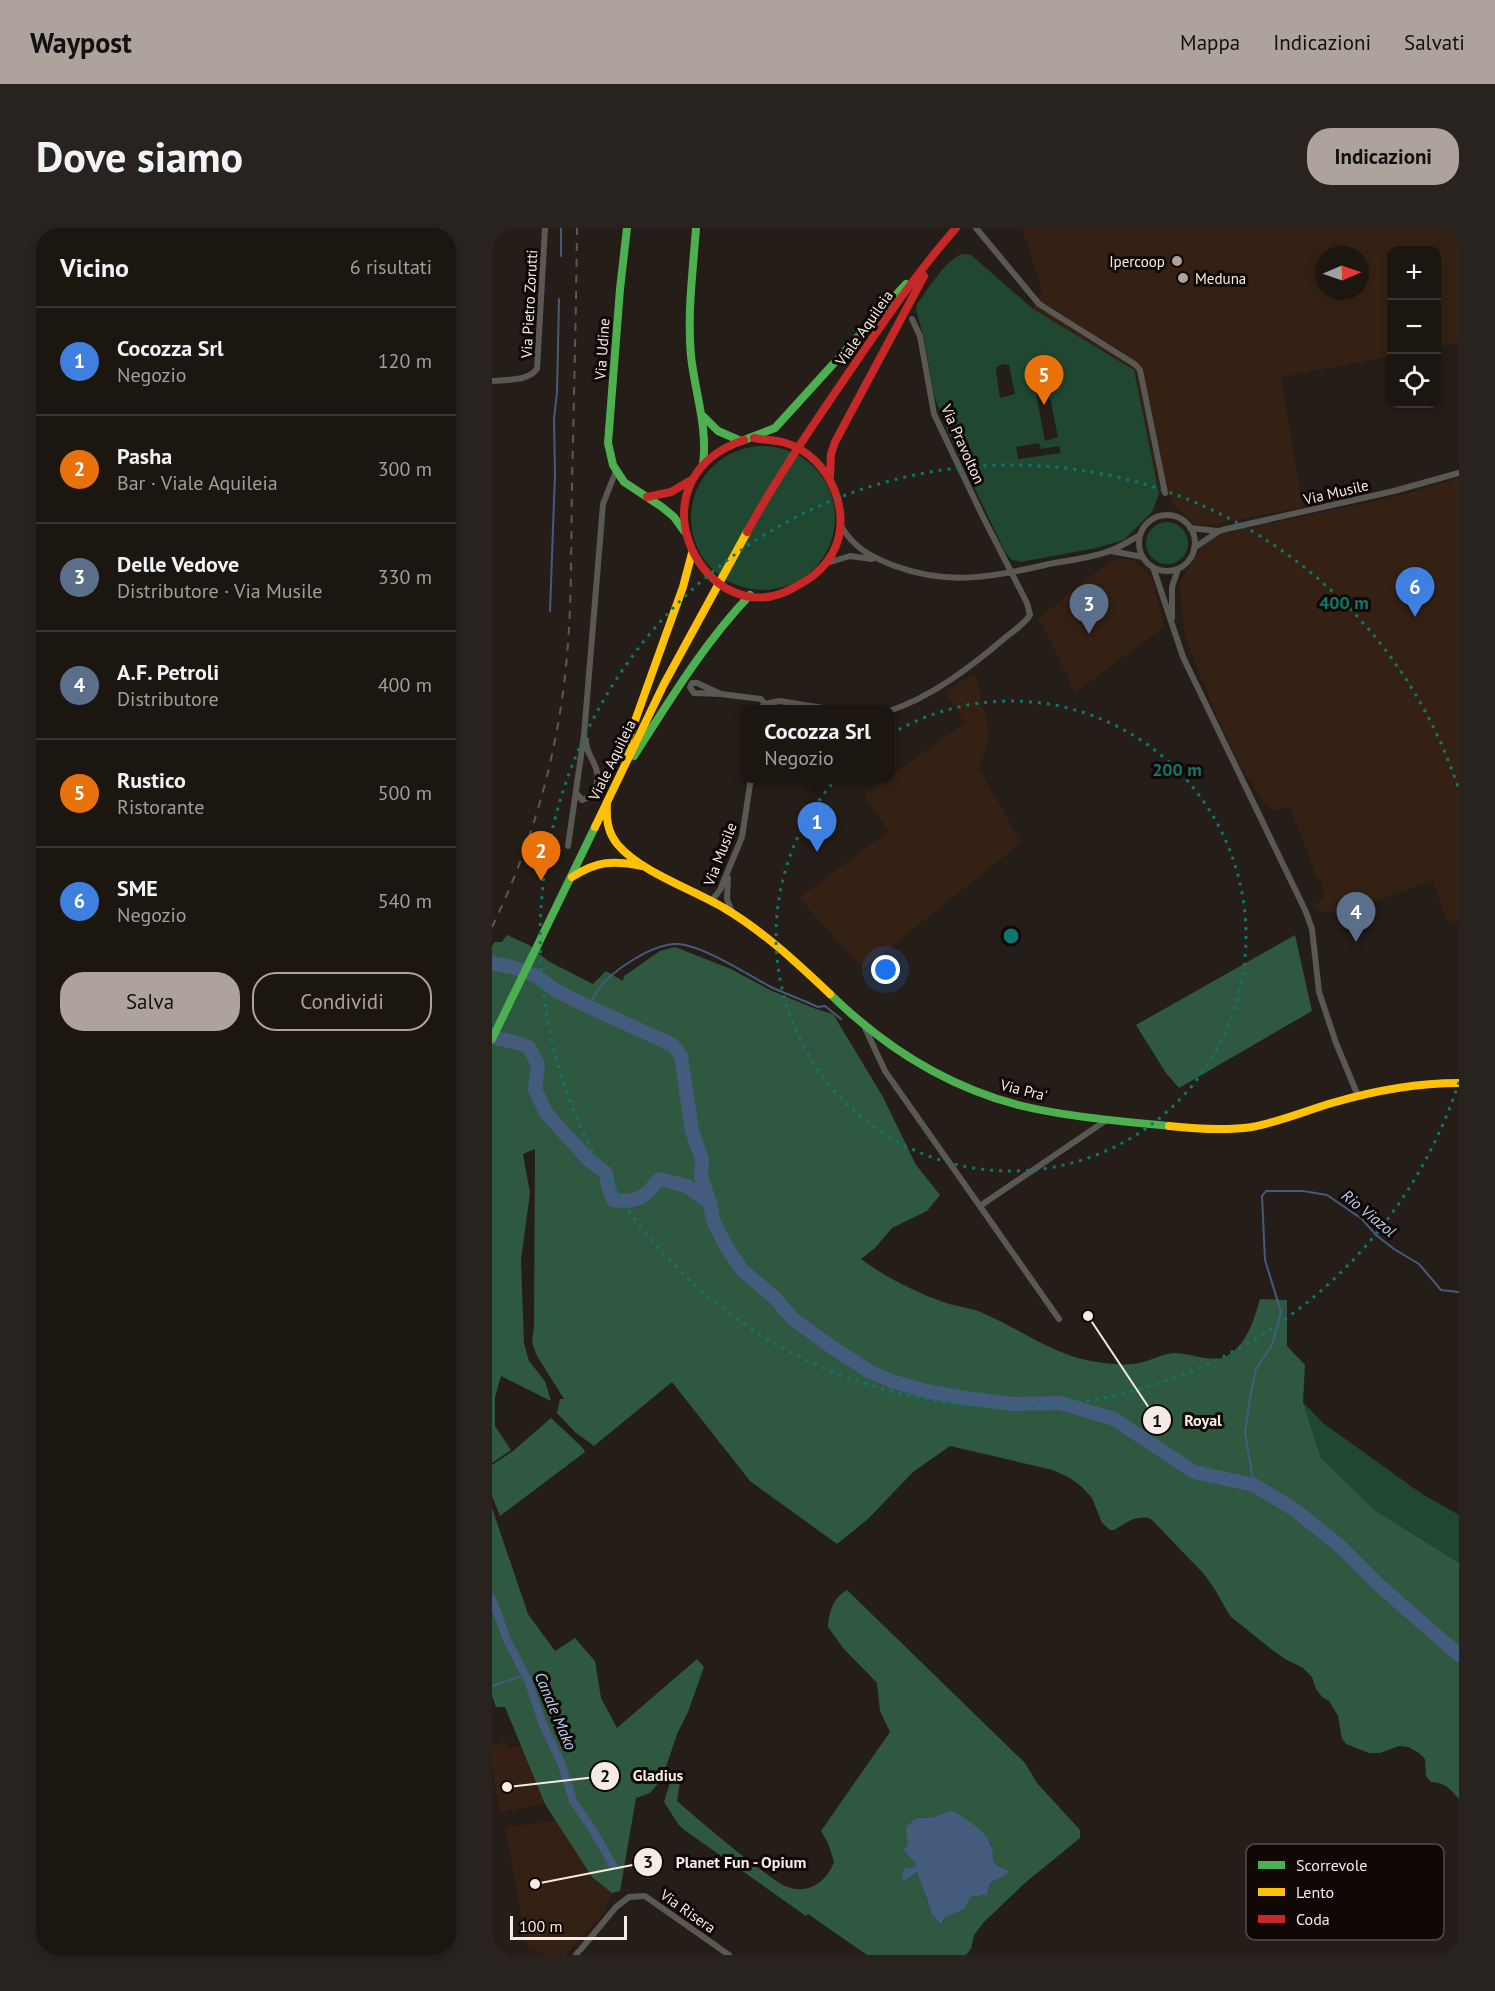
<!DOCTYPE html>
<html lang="it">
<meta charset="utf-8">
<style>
body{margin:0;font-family:"PT Sans",sans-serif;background:#29231f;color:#f1f3f6}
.controls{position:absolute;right:18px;top:18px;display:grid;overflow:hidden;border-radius:12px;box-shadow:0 3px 9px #0003}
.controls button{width:54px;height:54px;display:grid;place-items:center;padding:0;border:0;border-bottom:2px solid #3a3531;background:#1c1611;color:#f1f3f6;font:30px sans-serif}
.compass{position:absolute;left:823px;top:18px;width:54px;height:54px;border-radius:50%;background:#1c1611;box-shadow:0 3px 9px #0003;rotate:88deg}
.scale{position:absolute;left:18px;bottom:15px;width:117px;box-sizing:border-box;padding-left:6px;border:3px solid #f6ebe4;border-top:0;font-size:16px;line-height:21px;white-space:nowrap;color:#f6ebe4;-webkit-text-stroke:4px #0f0805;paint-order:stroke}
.you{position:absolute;left:394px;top:742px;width:21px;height:21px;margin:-15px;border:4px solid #fff;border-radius:50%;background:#1a73e8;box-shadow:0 0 0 9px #1a73e833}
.badge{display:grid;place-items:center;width:39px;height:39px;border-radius:50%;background:#ada39c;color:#fff;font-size:20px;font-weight:700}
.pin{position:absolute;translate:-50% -50px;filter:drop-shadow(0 2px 3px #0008)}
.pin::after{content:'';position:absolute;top:32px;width:21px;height:18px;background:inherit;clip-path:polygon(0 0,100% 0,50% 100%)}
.popup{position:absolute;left:249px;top:477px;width:153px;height:78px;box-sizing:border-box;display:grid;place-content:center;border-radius:12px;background:#1c1611;filter:drop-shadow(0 2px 4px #0005);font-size:20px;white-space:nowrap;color:#a09f9f}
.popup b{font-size:22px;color:#f1f3f6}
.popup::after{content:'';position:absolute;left:50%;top:100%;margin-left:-12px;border:12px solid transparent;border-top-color:#1c1611}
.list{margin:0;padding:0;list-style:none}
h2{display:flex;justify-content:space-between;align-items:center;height:78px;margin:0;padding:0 24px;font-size:26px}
h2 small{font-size:20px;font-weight:400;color:#a09f9f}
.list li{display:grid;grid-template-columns:39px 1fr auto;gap:18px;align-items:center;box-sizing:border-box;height:108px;padding:0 24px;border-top:2px solid #3a3531}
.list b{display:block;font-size:22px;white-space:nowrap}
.list p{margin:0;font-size:20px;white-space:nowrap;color:#a09f9f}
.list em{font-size:20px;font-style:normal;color:#a09f9f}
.actions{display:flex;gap:12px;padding:18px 24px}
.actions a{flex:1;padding:14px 0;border:2px solid #ada39c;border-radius:24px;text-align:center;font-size:21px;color:#ada39c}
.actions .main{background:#ada39c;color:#111}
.icon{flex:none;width:33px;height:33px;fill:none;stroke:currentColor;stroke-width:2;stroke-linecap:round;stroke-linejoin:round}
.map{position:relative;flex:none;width:967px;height:1727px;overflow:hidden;border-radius:24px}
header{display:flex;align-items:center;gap:36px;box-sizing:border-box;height:84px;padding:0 30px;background:#ada39c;color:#111}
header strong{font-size:28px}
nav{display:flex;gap:33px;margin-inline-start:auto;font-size:21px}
.intro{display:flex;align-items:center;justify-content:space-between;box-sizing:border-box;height:144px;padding:0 36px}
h1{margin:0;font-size:42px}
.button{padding:15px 27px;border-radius:24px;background:#ada39c;color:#111;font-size:21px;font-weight:700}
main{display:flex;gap:36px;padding:0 36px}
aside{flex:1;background:#1c1611;border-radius:24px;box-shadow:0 3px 9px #0003}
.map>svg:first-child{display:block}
</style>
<header>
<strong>Waypost</strong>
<nav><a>Mappa</a><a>Indicazioni</a><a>Salvati</a></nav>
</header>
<div class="intro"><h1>Dove siamo</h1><a class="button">Indicazioni</a></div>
<main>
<aside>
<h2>Vicino<small>6 risultati</small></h2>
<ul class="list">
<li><span class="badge" style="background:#3f7fe0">1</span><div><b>Cocozza Srl</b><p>Negozio</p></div><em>120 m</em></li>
<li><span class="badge" style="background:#e8710a">2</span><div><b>Pasha</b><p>Bar · Viale Aquileia</p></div><em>300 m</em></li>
<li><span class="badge" style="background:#5c6f8a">3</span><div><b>Delle Vedove</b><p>Distributore · Via Musile</p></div><em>330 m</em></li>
<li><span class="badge" style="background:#5c6f8a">4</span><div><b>A.F. Petroli</b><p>Distributore</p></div><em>400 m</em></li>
<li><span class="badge" style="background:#e8710a">5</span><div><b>Rustico</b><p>Ristorante</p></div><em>500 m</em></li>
<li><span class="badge" style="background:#3f7fe0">6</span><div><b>SME</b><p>Negozio</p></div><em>540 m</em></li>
</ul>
<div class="actions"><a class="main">Salva</a><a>Condividi</a></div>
</aside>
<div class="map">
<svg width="967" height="1727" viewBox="0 0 967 1727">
<rect width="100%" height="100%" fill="#251d17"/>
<path fill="#352114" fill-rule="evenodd" d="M530,0h437v114l-22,5 -1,-97h-44l-1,106 -110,21 22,130 -97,19 -13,-3 -19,-17 -5,-13h-10l-25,-123 -101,-61 9,-19zM832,27h36v36h-36z
M967,250v442l-11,4 -15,-43 -91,31 -17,1 -11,-5 10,-12 -1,-12 -7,-8 -26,-69 -17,4 -9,-8 -24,-38 -22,-46 -33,-82 -6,-53 21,-35 9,-9 16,-7 169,-36z
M630,331l11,1 12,10 8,11 11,46 -89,66 -36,-75 71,-57z
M483,445l15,64 -11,31 42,75 -158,126 -64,-71 90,-67 -26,-36 26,-17v-1l76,-54 -20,-31z
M14,1514l2,5 14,-1 23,58 -45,8 -8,-46v-21z
M64,1593l36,56 20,16 -9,21 -38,41h-18l-19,-6 -23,-122z"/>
<path fill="#204831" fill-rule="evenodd" d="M471,26l8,1 62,54 101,61 25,124 -7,18 -28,28 -28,8 -75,14 -9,-2 -7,-8 -59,-124 -12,-33 -10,-57 -8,-28 1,-6c11,-14 29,-46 46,-50zM551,135l15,74 -13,4 -14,-75zM511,136l6,1 6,29 -15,4 -4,-27 1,-4zM547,215l2,6 18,-3 2,7 -43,6 -2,-12z
M199 290a72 72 0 1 1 144 0a72 72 0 1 1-144 0Z
M654 315a21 21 0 1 1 42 0a21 21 0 1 1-42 0Z
M811,1174l20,21 99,71 37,21v48l-84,-53 -54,-52z"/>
<path fill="#2f5840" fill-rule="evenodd" d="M15,707l22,10 19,16 45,23 13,-13 17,10 1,-5 36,-25 15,-4 56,22 41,22 44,18 17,5 50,83 33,68 24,30 -13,16 -35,17 -17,20 -14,11c24,18 56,34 85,44 13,4 27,5 39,11 39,17 70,42 112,48 11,2 26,3 37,2 13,-2 26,-9 39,-11 15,-1 41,11 54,3 20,-12 27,-36 33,-57l27,1v46l18,19 -2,37 18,56 54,52 84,53v236c-10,-11 -13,-16 -28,-17l-5,-6 -1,-17 -6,-6 -11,-6 -9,-1 -19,7h-11l-23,-9 -4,-5 -4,-23 -9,-15 -7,-4 -6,-8 -4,-12 -9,-9 -18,-9 -14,-10 -41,-33 -16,-28 -10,-14 -53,-55c-14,-5 -25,4 -37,11h-4l-8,-7 -10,-25 -10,-11 -12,-9 -17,-8 -103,-24 -37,26 -45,47 -31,25 -87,-63 -78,-99 -78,64 -19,-14 -18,-19 3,-14h4l-27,-43 -5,-14 2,-17 1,-176 -12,5 7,39 -9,67 3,83 5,18 16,20 6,20 -50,-25 -6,21v29l16,24 -19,13v-517l3,-4h7z
M803,707l17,76 -133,77 -13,-15 -30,-48z
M59,1190l32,30 2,4 -85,64 -8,-20v-31l21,-14z
M0,1280l36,106 27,37 20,-13 20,23 6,37 16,30 80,-69 7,8 -16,45 -11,22 -15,45 -12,14 -14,5 -16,93 -8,2 -20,-16 -47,-73 -40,-97h-9l-4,-11z
M355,1362l178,173 12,20 43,47v8l-54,44 -42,40 -10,13 -3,14 -5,6h-99l-59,-41 -2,2 -123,-87 -5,-5 -14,-22 8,-26 8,5 -3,20c27,23 54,47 83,68 7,5 15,12 23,16 22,11 43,-1 51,-23l-6,-19 -7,-12 69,-99 -10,-21 -3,-28 -34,-35 -15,-21c1,-15 5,-29 19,-37zM459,1582l40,33c1,18 1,20 17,28l-2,4 -16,8 -3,12 -18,2 -5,13 -19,7 -2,6 -12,-9c-2,-15 -10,-27 -14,-42l-13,9 8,-13 6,-3 -15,-15 5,-6 7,-26 19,-1z"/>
<path fill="#455b7d" d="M459,1582c14,8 30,17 38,31 9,16 -5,20 20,30l-3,4 -16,8 -3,12 -17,2 -6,13 -19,7 -3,7 -11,-10c-2,-15 -10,-27 -14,-42l-14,10 -1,-9 4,-5h6l5,-3 -14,-15 5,-6 -2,-17 10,-9 18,-1z"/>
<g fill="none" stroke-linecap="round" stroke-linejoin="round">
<path stroke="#455b7d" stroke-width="2" d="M69,28v-28
M58,383l5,-137 -1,-55 3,-27 2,-93
M97,779c2,-5 5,-11 8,-16 14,-20 57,-49 82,-47 27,3 67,30 92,43 15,7 32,13 47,20l7,-1 16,13
M762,1257l-9,-52 5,-35 6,-29 16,-24 9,-33 -16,-52 -3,-64 4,-5h37l24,4 35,24 14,16 18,14 25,15 22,26 18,2
M0,1458l33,-11"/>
<path stroke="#455b7d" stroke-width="8" d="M0,1370l15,42 21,40 14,42 20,43 11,36 18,26 22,38"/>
<path stroke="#455b7d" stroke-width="14" d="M0,735l20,4 24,9 21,15 32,16 84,38 8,11 11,75 10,28 -1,18 9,26
M0,809l26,6 11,4 9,18 -3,24 11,24 43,47 17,13 2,13 5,14c25,3 31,-2 46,-21l28,7 23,17 3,17 13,26 16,24 33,28 18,21 40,29 36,23 22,10 35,10 40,7 46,6 49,-1 53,16 80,53 60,13 41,25 45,36 40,40 79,69"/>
<path stroke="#595854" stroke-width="6" d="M484,0l63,76 97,61 4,5 25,123
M0,153c15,-2 35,1 45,-12l8,-141
M647 315a28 28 0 1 1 56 0a28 28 0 1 1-56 0Z
M349,298c13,22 30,31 54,40 54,20 99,11 154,-2 19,-4 45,-6 63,-14 10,-4 19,-10 28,-15
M698,300l28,3
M702,320l25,-17 7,-2 168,-38 65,-18
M619,323l32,6
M335,335l23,-7 22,3
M661,339l30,90 123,255 6,17 7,63 17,51 22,53
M680,390v-31l6,-18
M229,466l-24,-11h-5l-2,4 4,6 27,1 40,5 4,5
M267,482l6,-6 14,-3 57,9
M397,483c43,-14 83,-45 117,-74 8,-6 18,-13 24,-22l-3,-12 -45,-88 -48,-101 -14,-78 -8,-17
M85,566l5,6c10,-2 18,-17 15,-28 -2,-12 -11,-17 -11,-32
M76,618l16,-111 19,-231 13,-33
M236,650l-1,21 5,13
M220,672l8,-10 22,-53 9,-59
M373,800l20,43 174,248
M488,978l128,-87
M89,1721l35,-42 13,-10 16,-1 84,59
M84,1727l2,-3"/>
<path stroke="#4caf50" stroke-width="8" d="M135,0l-7,61 -12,154 5,22 11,17 38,25 12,10 10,14
M204,0c-3,43 -9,86 -5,128 4,37 17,71 12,109
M212,189l14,14 23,10
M252,212l31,-12 131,-144
M142,528c36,-56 70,-113 116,-161
M338,766c53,52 116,92 188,111 49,12 101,16 151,21
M0,811l103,-212"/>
<path stroke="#ffc107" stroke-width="8" d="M130,529l61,-170 9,-34
M115,574c-1,16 0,30 11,43 23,27 74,44 106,63 39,23 73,55 106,86
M103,599l69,-143 83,-152
M80,649c25,-16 41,-17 70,-11
M677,898c27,3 55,5 83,1 27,-5 53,-16 80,-24 41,-12 83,-20 127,-20"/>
<path stroke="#c62828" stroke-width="8" d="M252,212c-120,41 -37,199 51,147 15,-8 28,-17 37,-33 23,-40 -3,-98 -46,-111 -10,-3 -22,-3 -32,-5
M338,248l1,-22 4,-12 89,-166
M155,269l24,-5 22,-13
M255,304c32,-58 70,-113 107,-167 32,-47 65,-95 102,-137"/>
<path stroke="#5c5853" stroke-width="2" stroke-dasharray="8 8" stroke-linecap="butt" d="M0,699c41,-84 67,-177 75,-271 5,-57 4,-115 5,-173 2,-85 4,-170 5,-255"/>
</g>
<g fill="none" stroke="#0f766e" stroke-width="3" stroke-dasharray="3 6">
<circle cx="519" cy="708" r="235"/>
<path d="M967 854A471 471 0 1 1 967 562"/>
</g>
<g fill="#ada39c" stroke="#0f0805" stroke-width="2">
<circle cx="685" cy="33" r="6"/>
<circle cx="691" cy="50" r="6"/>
</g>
<g text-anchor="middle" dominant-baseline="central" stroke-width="6" stroke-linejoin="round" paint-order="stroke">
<g font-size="15" fill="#f6ebe4" stroke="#0f0805" text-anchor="end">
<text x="673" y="33">Ipercoop</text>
<text x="703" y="50" text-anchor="start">Meduna</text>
</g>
<g font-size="15" fill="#f6ebe4" stroke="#0f0805">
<text transform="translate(37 76) rotate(-87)">Via Pietro Zorutti</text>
<text transform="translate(372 100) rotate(-55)">Viale Aquileia</text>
<text transform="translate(110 121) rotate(-86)">Via Udine</text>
<text transform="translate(471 216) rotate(66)">Via Pravolton</text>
<text transform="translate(844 264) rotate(-13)">Via Musile</text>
<text transform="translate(120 532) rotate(-64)">Viale Aquileia</text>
<text transform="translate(228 626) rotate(-69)">Via Musile</text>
<text transform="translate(532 862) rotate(14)">Via Pra'</text>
<text transform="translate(196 1683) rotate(35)">Via Risera</text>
</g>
<g font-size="16" font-style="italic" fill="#b6cef4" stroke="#0f0805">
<text transform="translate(877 985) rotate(39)">Rio Viazol</text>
<text transform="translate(64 1483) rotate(67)">Canale Mako</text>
</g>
</g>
<rect x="754" y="1616" width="198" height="96" rx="9" fill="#0f0805" stroke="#544c48" stroke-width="1.5"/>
<rect x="766" y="1633" width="27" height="8" fill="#4caf50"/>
<rect x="766" y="1660" width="27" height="8" fill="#ffc107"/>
<rect x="766" y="1687" width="27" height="8" fill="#c62828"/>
<g font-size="16" fill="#f6ebe4">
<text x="804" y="1643">Scorrevole</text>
<text x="804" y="1670">Lento</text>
<text x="804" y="1697">Coda</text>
</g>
<circle cx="519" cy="708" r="9" fill="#0f766e" stroke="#0f0805" stroke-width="3"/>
<g font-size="18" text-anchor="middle" font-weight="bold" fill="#0f766e" stroke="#0f0805" stroke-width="6" stroke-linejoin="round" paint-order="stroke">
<text x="852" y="381">400 m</text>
<text x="685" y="548">200 m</text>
</g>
<path fill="none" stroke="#f6ebe4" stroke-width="2" d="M596 1088L665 1192M15 1559L113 1548M43 1656L156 1634"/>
<g fill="#f6ebe4" stroke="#0f0805" stroke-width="2">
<circle cx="596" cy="1088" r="6"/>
<circle cx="15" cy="1559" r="6"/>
<circle cx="43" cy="1656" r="6"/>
<circle cx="665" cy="1192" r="15"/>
<circle cx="113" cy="1548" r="15"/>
<circle cx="156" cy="1634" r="15"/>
</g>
<g font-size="18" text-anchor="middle" font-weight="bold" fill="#111">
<text x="665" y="1199">1</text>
<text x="113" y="1554">2</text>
<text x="156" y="1640">3</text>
</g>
<g font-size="16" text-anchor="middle" font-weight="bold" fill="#f6ebe4" stroke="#0f0805" stroke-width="6" stroke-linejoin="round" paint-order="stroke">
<text x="711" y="1198">Royal</text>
<text x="166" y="1553">Gladius</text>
<text x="249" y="1640">Planet Fun - Opium</text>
</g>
</svg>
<div class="controls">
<button>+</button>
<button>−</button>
<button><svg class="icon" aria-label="locate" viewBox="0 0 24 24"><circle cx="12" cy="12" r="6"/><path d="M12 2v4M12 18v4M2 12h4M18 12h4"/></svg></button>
</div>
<svg class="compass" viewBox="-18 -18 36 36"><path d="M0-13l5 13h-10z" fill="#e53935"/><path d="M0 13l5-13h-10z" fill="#a09f9f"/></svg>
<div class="scale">100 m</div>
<div class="you"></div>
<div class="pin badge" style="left:325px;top:624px;background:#3f7fe0">1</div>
<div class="popup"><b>Cocozza Srl</b>Negozio</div>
<div class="pin badge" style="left:49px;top:653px;background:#e8710a">2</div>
<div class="pin badge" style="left:597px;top:406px;background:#5c6f8a">3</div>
<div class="pin badge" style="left:864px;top:714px;background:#5c6f8a">4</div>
<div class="pin badge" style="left:552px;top:177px;background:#e8710a">5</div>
<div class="pin badge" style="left:923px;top:389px;background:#3f7fe0">6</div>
</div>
</main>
